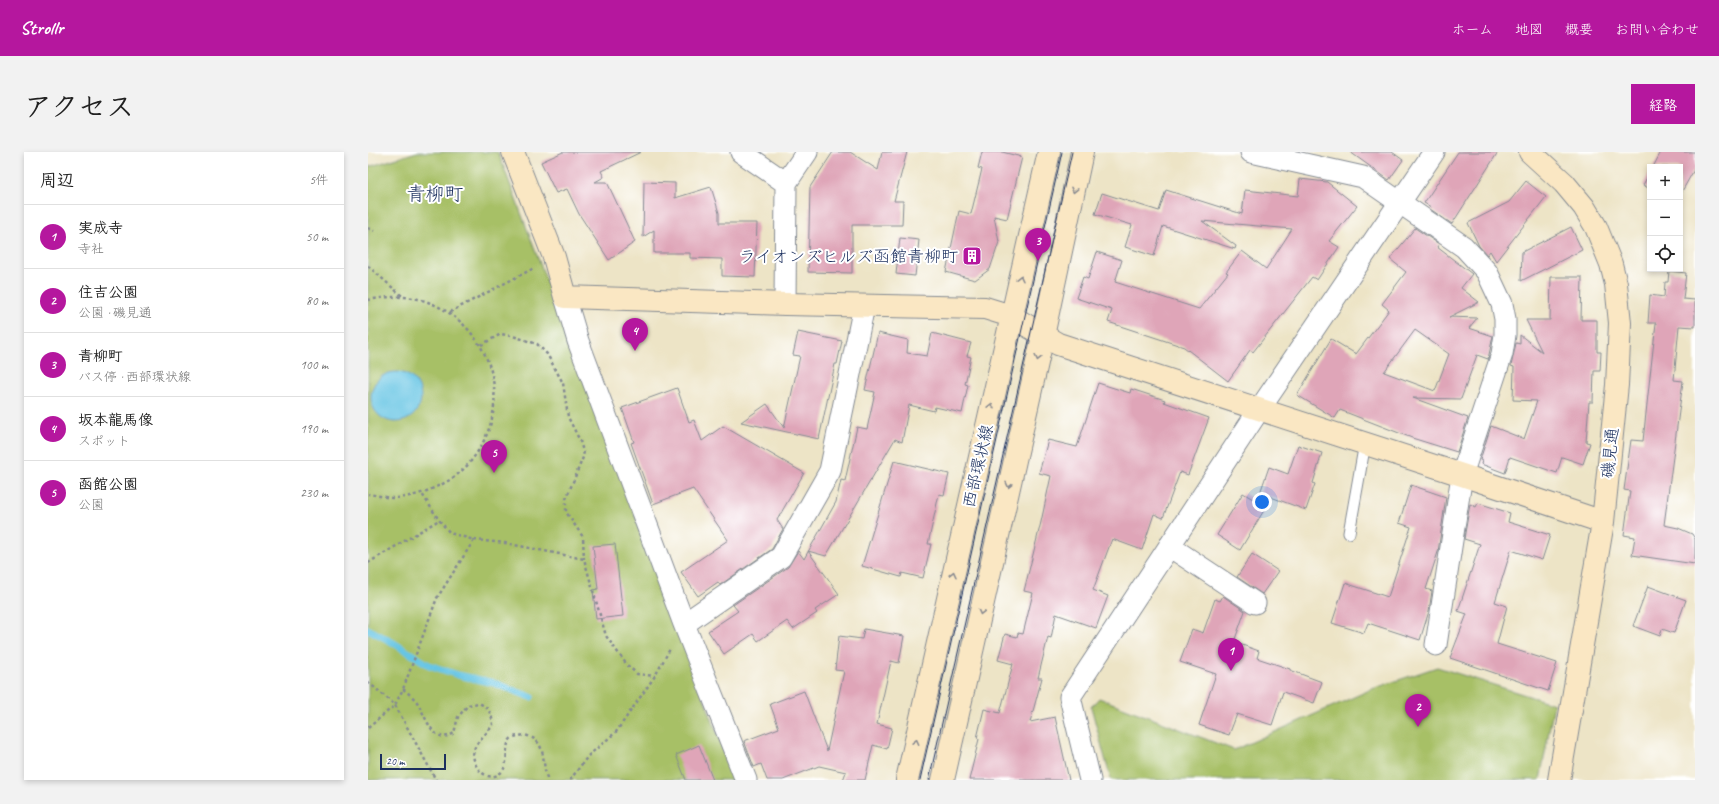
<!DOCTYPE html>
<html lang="ja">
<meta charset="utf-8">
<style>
body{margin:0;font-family:Caveat,"Klee One",sans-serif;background:#f2f2f2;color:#222}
.controls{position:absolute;right:12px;top:12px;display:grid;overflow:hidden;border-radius:0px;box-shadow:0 2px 6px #0003}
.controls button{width:36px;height:36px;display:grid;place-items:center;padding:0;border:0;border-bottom:1px solid #e0e0e0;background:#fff;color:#222;font:20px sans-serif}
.scale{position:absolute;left:12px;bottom:10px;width:66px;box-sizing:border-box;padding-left:4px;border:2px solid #1b2f5e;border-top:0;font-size:11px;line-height:14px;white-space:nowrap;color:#1b2f5e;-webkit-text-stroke:3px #fff;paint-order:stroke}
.you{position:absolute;left:894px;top:350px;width:14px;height:14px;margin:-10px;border:3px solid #fff;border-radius:50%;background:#1a73e8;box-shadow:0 0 0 6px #1a73e833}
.badge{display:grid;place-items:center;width:26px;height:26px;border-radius:50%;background:#b5179e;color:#fff;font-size:13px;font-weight:700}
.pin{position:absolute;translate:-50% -33px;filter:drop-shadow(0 1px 2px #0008)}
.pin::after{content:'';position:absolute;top:21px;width:14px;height:12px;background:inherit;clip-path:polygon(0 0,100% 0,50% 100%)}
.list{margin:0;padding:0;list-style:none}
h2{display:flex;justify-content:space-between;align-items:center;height:52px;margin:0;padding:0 16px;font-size:17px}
h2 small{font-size:13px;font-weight:400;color:#767676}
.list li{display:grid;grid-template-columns:26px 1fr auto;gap:12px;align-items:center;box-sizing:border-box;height:64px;padding:0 16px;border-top:1px solid #e0e0e0}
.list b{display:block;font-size:15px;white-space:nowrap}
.list p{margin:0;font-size:13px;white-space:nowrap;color:#767676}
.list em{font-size:13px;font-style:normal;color:#767676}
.icon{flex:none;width:22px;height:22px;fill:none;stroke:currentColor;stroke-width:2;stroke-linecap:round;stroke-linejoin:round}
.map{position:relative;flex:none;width:1327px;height:628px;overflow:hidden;border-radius:0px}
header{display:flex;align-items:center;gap:24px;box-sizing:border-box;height:56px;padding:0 20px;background:#b5179e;color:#fff}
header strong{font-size:19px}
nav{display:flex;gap:22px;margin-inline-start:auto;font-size:14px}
.intro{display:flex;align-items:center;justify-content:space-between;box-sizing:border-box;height:96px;padding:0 24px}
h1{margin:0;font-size:28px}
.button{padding:10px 18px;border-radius:0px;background:#b5179e;color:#fff;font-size:14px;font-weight:700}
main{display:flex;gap:24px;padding:0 24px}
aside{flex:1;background:#fff;border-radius:0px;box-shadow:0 2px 6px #0003}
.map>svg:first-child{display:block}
</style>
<header>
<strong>Strollr</strong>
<nav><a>ホーム</a><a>地図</a><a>概要</a><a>お問い合わせ</a></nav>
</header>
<div class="intro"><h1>アクセス</h1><a class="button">経路</a></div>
<main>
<aside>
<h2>周辺<small>5件</small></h2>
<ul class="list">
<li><span class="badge">1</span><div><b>実成寺</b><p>寺社</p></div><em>50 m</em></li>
<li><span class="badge">2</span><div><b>住吉公園</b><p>公園 · 磯見通</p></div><em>80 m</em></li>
<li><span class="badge">3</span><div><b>青柳町</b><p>バス停 · 西部環状線</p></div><em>100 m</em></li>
<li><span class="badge">4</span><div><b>坂本龍馬像</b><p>スポット</p></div><em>190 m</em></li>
<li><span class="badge">5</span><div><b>函館公園</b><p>公園</p></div><em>230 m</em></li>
</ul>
</aside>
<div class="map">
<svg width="1327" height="628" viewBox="0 0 1327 628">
<rect width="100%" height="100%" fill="#fff"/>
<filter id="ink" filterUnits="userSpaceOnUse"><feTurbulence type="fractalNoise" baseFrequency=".025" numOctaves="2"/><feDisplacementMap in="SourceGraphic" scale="8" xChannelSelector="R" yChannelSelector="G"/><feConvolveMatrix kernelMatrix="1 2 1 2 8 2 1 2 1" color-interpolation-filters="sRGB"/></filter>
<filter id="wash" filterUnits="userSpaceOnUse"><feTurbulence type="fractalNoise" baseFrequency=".012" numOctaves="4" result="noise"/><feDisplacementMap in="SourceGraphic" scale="16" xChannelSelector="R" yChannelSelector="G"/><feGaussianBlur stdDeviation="0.9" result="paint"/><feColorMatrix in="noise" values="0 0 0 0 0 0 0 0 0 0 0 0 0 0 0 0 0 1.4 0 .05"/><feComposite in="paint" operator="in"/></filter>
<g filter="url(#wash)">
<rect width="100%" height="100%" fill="#ede4c6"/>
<path fill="#a7c066" stroke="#617862" d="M49,0h81l237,628h-367v-613z
M1069,515l117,37 -14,76h-429l-20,-73 8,-9 135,52 138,-61z"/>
<path fill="#66c5e4" stroke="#407aa1" d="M3 245a25 25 0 1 1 50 0a25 25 0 1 1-50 0Z"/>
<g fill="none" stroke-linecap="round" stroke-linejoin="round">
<path stroke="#66c5e4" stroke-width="7" d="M0,477l24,13 37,23 29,10 36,8 37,14"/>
</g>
<g id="blocks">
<path fill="#dfa5b8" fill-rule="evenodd" d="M195,0h78l-40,19 3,6 -9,5h12l28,60 -26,18 -30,-46 -12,-25 -11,4 -15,-31z
M465,0h17l28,18 4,-18h25l-13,49h9l-1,24h-50v48l-44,-1 2,-85z
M614,0h20l20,5 -15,62 -13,-3 5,26 -9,27 -15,11 -29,-8 13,-61 12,3 11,-45 -4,-1z
M982,0h42l11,8 -14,20z
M1090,0h40l-46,72 -22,-15 1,-2 -7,-4z
M1293,0h34v16l-15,27v-28h-27z
M1282,20v17l-7,-4z
M932,27l27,3 30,24 -28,35 10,6 -22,33 -5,-3 -59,75 -3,-2 -22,31 -44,-34 -76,-25 4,-12 -36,-12 7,-21 5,2 9,-27 25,8 -7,22 84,27 29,-36 -2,-1 16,-21 24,18 26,-40 -90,-8 34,25 -1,3 -72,-23 -9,30 -29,-9 7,-22 -37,-11 7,-21 57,18 7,-21 76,24 3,-24 53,6z
M1158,29l20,16 -50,64 -6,-10 -3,4 -8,-9 -11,-23 41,-21z
M276,30l31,1v15l36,-11 8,26v10h38l-2,54 -33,-1v-17l-32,-1v-5h-36v-23l-11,7z
M1203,75l11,23 -61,31 1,-29z
M1047,76l24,16 -2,3 35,27 -11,14 18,14 -30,15 28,1 -8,10 24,8 -5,23 -11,-4 -16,44 -48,-1 55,20 -11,34 -45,-14 -72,-28 -5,8 -38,-23 34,-56 25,15 33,-44 -7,-6 24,-32 -16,-13zM1047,178l34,24 -14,37 -51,-19z
M532,86l19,2 -4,36 -19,-2z
M1301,119l17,2 -3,26 12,1v27l-16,-1 -5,54 9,1 -19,144 14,3 14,6 3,5v25l-63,-9 3,-18 -11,-2 6,-44 -6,-1 7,-50 12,1 7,-65 6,-53h-8l2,-28 14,2 1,-15h3z
M1183,125h31l-1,43h16v32h4l-1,19h-6l-1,31h-4l-3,40 4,1 -7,21 -21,-7 -5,16 -47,-16 -5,16 -24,-9 1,-3 -2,-1 11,-34 33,13 13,-38 -24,-1 1,-33 -3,-1 5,-23 4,1v-9l22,17 -16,-32h24z
M430,180l44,9 -5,23h-2l-16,75 -78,-17 26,-18 17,24 16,-72 -7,-1z
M510,181l30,7 -1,13 20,3 5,-23 39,10 -4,13 4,1 -6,27 3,1 -6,28 -27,-6 -1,4 -25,-6 -7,37 -7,-3 -69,117 -18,-5 31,43 -24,16 2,3 -24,16 -6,-8 -29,20 -5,-7 -29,20 -16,-23 30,-20 -5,-6 55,-38 10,-16 6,8 32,-57 5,-22 4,1 12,-54 10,2 8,-37 -10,-2z
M730,231l32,10 1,-4 34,11 -1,2 45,16 -21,57 -8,-3 -17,46 -9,-4 -12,36 -30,-11 -19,51 15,6 -12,32 -40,-14 -5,24 -3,-1 -10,41h4l-12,44 25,-5 14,63h-100l10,-41 -2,-1 7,-29 16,4 13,-49 -15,-4 7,-26 12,3 1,-4 5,1 10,-41 -9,-2 17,-69 10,-46 -12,-3 9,-33 29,7z
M309,236l12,34 5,-2 8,21 21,-15 81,47 -27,47 6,9 -11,20 -52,36 -2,-3 -20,14 -17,-24 47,-32 -35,-51 -40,15 -22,-61 3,-1 -12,-34z
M930,293l24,8 -9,30 2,1 -9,26 -46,-17 9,-26 19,7z
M526,309l55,13 -5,21 -5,-1 -11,50h3l-8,34 -21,-5 -1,4 -39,-11z
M1043,333l35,12 -8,55 -12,37 6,2 -3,20 -9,29 -52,-17 -4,10 -32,-10 13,-40 43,14 23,-70 -12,-4z
M875,341l23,14 -26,43 -23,-15z
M1110,351l32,10 -2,9 42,13 -8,25 -31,-10 -16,52 12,4 -10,38 60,19 -9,28 -98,-33 17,-44 -9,-3 22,-67 -16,-5 6,-35 6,3z
M247,392l8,72 -27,3 -3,-29 5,-1 -5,-43z
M884,402l26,17 -16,23 -25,-17z
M1280,434l38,14 -12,33 -12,-4 -2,7 -27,-10z
M855,444l22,15 -11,31 25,9 -2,7 33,11v1l32,12 -8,21 -31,-11 -11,33 -35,-11 -8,21 -30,-10 17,-51 -36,-12 12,-33 11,4 12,-34 5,2z
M496,477l40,7 -5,27 -8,-2 -14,63 15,4 -5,21 -14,-4 -8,35h-22l3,-8 -27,-6 -36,14h-16l-6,-16 -7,3 -10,-26 35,-13 -9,-24 34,-13 23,60 17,-80 -9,-1 4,-34 23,3z
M331,593l14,35h-27l-10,-25z"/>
</g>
</g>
<g filter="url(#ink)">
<use href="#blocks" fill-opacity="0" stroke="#848a92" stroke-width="1"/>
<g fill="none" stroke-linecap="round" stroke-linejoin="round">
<defs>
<path id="lane" d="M981,381l16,-90"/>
<path id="street" d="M373,0l45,31
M883,0l112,25 101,70 23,25 15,32 3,15v16l-3,19 -40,121 -26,170
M197,145l13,44 106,283 62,156
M417,152l1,-121 21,-31
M801,394l86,57
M316,472l97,-67 49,-86 34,-165
M722,628l-20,-83 189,-287 175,-258"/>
<path id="secondary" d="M145,0l41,105 11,40 220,7 200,4 26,8 47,28 404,131 141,47
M1162,0l34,31 20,24 12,20 15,37 5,20 4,39 -3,62 -14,137 -44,258
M539,628l142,-628
M575,628l100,-444 39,-184"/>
</defs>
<use href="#lane" stroke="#848a92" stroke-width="13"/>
<use href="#street" stroke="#848a92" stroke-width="23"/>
<use href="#secondary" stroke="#848a92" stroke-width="24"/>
<path stroke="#848a92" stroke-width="2.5" stroke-dasharray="3 3" stroke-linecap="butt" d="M0,76l6,3
M0,114l34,30
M0,148c19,-4 42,-5 60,2 57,22 85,89 53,144 -10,18 -24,32 -43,40 -14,7 -30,12 -46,12 -8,-1 -16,-3 -24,-4
M82,160l84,-44
M113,193l20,-11 15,3 21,7 10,10 16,29 5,34 12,24 4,14 -18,44v13l17,25 1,22
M106,388l31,3 79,16 22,77 21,29 10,9 18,2
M0,411l71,-43
M0,530l27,23 41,75
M35,537c5,4 10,8 14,13 9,14 16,45 37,31l4,-16 10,-12 11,-2c10,5 13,11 14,22 -9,13 -25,20 -18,38 2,6 7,11 13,13 4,1 8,0 11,-2 15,-9 -1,-37 20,-38 3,-1 6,-1 9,0 20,6 13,30 20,44
M0,576l27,-23 8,-16 34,-91 37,-58 -24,-7 -11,-13 -17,-26
M202,628l18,-24 28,-24 39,-56 15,-27"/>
<use href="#lane" stroke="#fff" stroke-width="11"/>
<use href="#street" stroke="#fff" stroke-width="21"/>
<use href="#secondary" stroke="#fae7c3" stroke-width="22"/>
<path stroke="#1b2f5e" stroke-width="1" d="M552,628l142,-628
M561,628l143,-628"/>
</g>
<defs><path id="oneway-chevron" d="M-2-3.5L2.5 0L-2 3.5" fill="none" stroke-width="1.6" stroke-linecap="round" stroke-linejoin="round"/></defs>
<g stroke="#8a8b90">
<use href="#oneway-chevron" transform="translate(706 38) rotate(102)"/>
<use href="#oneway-chevron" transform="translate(652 126) rotate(-77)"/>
<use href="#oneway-chevron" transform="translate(670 206) rotate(103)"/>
<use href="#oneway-chevron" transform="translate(623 254) rotate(-77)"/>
<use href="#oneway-chevron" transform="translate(641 333) rotate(103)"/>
<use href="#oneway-chevron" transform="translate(585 422) rotate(-77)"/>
<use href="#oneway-chevron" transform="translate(613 460) rotate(103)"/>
<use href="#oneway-chevron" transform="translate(548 590) rotate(-77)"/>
</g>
</g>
<defs>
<symbol id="building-square" viewBox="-11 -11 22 22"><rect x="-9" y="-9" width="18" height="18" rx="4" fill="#b5179e" stroke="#fff"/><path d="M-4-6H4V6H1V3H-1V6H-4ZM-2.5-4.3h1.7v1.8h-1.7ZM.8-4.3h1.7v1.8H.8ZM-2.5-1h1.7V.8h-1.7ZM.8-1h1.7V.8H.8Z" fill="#fff"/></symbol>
</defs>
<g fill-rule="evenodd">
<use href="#building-square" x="593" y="93" width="22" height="22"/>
</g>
<g text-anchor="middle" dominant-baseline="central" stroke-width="4" stroke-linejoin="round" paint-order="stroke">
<g font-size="17" fill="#1b2f5e" stroke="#fff" text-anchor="end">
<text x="590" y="104">ライオンズヒルズ函館青柳町</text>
</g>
<g font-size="17" fill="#1b2f5e" stroke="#fff">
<text transform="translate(1242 301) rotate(-84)">磯見通</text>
<text transform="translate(610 314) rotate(-77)">西部環状線</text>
</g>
<g font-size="19" fill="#1b2f5e" stroke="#fff">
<text x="67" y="42">青柳町</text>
</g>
</g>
</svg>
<div class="controls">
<button>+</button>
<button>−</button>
<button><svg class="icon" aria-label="locate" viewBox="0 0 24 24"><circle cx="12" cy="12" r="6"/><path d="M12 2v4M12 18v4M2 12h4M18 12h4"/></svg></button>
</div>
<div class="scale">20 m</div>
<div class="you"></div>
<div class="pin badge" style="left:863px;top:519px">1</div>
<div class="pin badge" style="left:1050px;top:575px">2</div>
<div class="pin badge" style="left:670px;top:109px">3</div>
<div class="pin badge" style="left:267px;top:199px">4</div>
<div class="pin badge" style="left:126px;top:321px">5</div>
</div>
</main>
